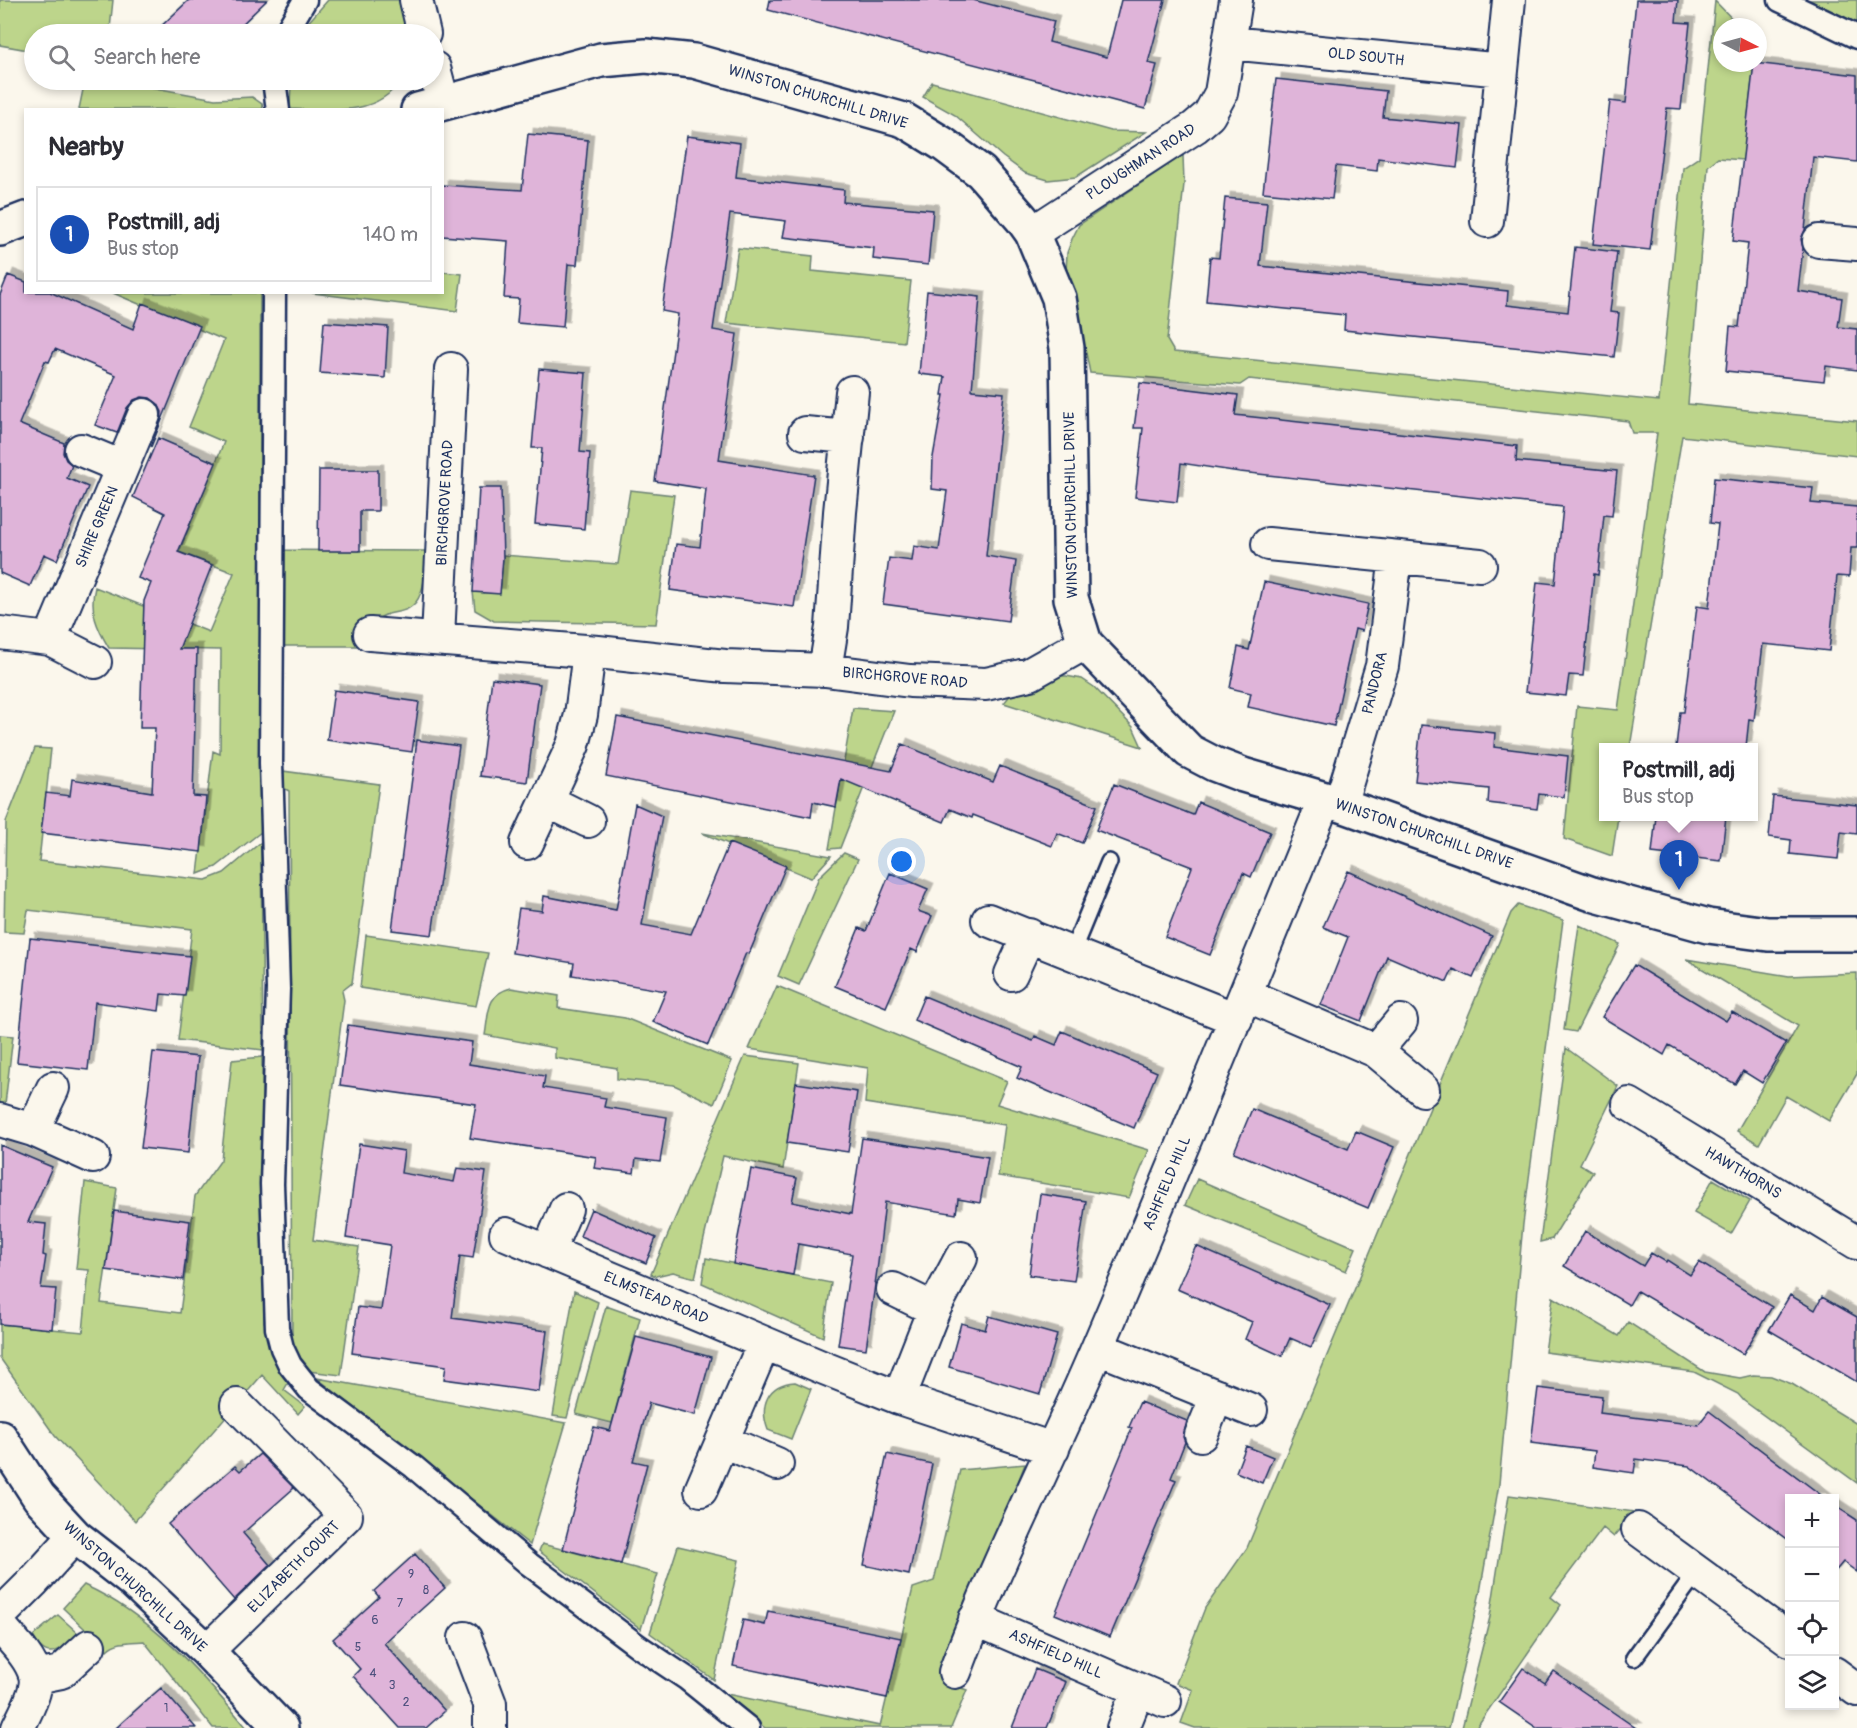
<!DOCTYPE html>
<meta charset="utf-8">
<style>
body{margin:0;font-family:Pangolin,sans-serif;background:#f2f2f3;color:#2b2b33}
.controls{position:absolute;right:18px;bottom:18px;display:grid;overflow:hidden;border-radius:0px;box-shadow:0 3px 9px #0003}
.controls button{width:54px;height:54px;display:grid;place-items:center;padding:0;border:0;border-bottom:2px solid #e1e1e2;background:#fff;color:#2b2b33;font:30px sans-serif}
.compass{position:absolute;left:1713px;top:18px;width:54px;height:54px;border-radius:50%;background:#fff;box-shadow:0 3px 9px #0003;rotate:96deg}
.you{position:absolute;left:902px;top:862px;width:21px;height:21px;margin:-15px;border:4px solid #fff;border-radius:50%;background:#1a73e8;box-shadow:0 0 0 9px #1a73e833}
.badge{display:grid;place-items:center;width:39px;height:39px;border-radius:50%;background:#2563eb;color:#fff;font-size:20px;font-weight:700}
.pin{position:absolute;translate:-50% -50px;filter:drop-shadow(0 2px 3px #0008)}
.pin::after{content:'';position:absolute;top:32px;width:21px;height:18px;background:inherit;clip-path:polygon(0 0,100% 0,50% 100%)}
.popup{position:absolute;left:1599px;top:743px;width:159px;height:78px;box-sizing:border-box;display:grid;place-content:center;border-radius:0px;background:#fff;filter:drop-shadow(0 2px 4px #0005);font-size:20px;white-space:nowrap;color:#7c7c81}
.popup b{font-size:22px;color:#2b2b33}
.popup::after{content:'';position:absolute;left:50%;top:100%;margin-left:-12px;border:12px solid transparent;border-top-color:#fff}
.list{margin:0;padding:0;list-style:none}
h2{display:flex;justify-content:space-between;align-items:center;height:78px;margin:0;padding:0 24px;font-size:26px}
h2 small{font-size:20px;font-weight:400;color:#7c7c81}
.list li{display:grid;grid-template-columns:39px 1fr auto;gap:18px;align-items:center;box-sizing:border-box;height:96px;margin:0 12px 12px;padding:0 12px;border:2px solid #e1e1e2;border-radius:0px}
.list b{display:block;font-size:22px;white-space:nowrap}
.list p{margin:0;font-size:20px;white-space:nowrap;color:#7c7c81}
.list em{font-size:20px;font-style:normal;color:#7c7c81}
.icon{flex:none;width:33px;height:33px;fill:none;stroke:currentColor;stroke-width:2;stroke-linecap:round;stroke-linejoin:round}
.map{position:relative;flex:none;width:1857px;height:1728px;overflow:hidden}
.search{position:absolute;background:#fff;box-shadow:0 3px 9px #0003;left:24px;top:24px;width:420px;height:66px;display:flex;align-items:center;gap:15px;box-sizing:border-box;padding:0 21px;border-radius:33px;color:#7c7c81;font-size:22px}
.panel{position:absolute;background:#fff;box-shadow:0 3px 9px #0003;left:24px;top:108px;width:420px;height:186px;border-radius:0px}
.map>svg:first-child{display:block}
</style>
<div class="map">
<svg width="1857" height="1728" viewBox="0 0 1857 1728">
<defs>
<filter id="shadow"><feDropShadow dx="5.5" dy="-5.5" stdDeviation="0" flood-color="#0004"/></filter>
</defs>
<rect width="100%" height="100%" fill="#fbf7ec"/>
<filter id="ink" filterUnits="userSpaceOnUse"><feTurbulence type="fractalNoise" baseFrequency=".0167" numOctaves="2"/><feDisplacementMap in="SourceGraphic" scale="12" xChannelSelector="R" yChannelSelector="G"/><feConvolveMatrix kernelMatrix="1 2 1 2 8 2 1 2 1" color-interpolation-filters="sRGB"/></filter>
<g filter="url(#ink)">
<path fill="#bdd58b" stroke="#6c8274" stroke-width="1.5" d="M0,0h113l-3,29 4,5h-80v17l-34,-6z
M328,0h73l6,34h-104l2,-8z
M1808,0h49v23z
M1715,1l25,26h-18v36h32l-11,97 -25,-2 -10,8 -20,238 169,17v35l-175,-20 -52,311 -26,1v68l14,1 -6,39 -48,-17 13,-133 41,4 39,-277h-25l-4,-12 -379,-42 -9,6 -150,-12 -14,-70 -10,-31 1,-19 5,-14 7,-14 104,-70 1,29 -17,156 7,12 485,49 24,-233 16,-11z
M85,80h27l103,19 37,-2 10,7 1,5h-184z
M291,80h109c-21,37 -73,30 -110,29z
M932,82l179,49 35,1 -70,45 -28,3 -23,-7 -22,-16 -48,-42 -32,-18z
M738,248l75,8 -1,15 99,10 -7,61 -178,-19z
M443,272l19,2 -5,37 -145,-18 130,-1z
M113,293h147v257l167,1c-2,16 -1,44 -15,55 -10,9 -25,4 -35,14 -5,5 -7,19 -10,26h-107l1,122 118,16 -27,199 -10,8 2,9 -31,240 46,7 -18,128 -33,-4 -10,-15 -6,-17 -3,-548 -28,-16v57l-45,35 -18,7 15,-123 7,3 1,-104 -112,-2c-12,-20 -20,-37 -14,-61l114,45 25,-59 -55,-21 45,-110 -35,-15 35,-87z
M630,490l44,5 -18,129 -162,-3 -19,-11 -2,-18 27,1 3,-38 115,9z
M1049,676h17l16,3 12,8 39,40 9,20 -138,-44 11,-14z
M853,708l41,3 -54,137 -11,1z
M35,748l16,1 -12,112 167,19 18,-7 37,-31 2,208 -85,-10 14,-111 -164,-19 -4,23 -20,-1 2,-110z
M702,833l129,23 -20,22z
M844,853l14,6 -59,126 -21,-9 41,-99z
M1518,905l45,15 -40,304 -24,260 -19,108 -31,136h-254l-14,-5 12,-33 -17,-7 29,-75 42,-60 264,-635z
M1579,925l41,19 -44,88 -12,-2z
M366,935l122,18 -12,53 -116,-18z
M1686,959l103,17 68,-3v101l-28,47 -43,-25 -27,48 -22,-13 61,-105z
M777,986l230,95 -10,23 152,46 -20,48 -131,-22 7,-51 -140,-22 3,-35 -119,-19z
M511,988l48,8 -1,12 67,10 107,43 -18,43 -40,-19 -57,-6v-11l-62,-10v-10l-70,-13c4,-22 1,-41 26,-47z
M0,1035l13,1 -8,68 -5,-1z
M1566,1048l52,38 -38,78 13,8 -41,67 -12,3z
M745,1056l54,7 -16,106 -60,-13 -28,122 -22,-6 -17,4 -5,-2z
M262,1057l2,265 5,8 7,33 12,20 -4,7 21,16 -7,8 -36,-39 -127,146 -80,-85 -55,-78v-34l83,8 6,-62 -13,-1 9,-87 32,6 -16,115 79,10 15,-117 26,-36 11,-100z
M1197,1179l159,69 -10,23 -161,-66z
M1713,1179l37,22 -19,33 -37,-21z
M706,1258l125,25 -8,54 -121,-54z
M574,1291l24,11 -31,116 -14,-2z
M1553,1297l66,39 9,-14 77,50 35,6 13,-3 18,1 21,8 65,40v59l-113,-82 -6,-7 -44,-22 -149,-20z
M606,1306l34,12 -28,105 -36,-9z
M317,1378l249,45 -36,122z
M795,1382l16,7 -20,50 -23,-9c-9,-24 -1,-46 27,-48z
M1025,1464l-84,217 26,9 -16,38h-186l-43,-35 158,33 33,-138 21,-7 26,-111z
M1509,1495l126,17 -21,25 -11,-9 -52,69 10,8 -85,123h-14l28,-111z
M542,1544l116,30 -17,55 -102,-78z
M678,1546l61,14 -25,120 -64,-47z
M84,1585c67,30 117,88 163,143h-34l-69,-87c-13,1 -28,0 -37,9l-44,-42z
M58,1615l20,18c-15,16 -31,32 -45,3z"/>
<path fill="#dfb4d9" stroke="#1b2f5e" stroke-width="1.5" filter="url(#shadow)" d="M189,0h78l-35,34h-79z
M770,0h203l81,21 -5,21 58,15 14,-57h44l-17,63 9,2 -12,44 -377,-99z
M1636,0h42l-2,22 14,1 -9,86 -14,-1 -17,142 -57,-6 17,-143 16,2z
M1754,63l103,12v87l-44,-5 -8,73 -4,9 2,9 -5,43 44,7 -4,29 19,2v41l-31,-4 -2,15 -98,-10 4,-45 9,1 9,-84 -15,-2z
M1276,79l110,12 -3,26 79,8 -5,43 -79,-10 -1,13 -41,-5 -4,33 -69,-7z
M528,134l60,6 -11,125 -9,-1 -5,63 -46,-4 2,-24 -15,-1 4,-57 -66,-5v-51l80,5z
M687,136l53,7 -4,34 108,13 -1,12 90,8 -5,55 -55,-6 1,-11 -91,-11 3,-16 -56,-7 -17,116 24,4 -18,126 95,15 -20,132 -124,-17 6,-46 24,3 6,-58 -51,-8 23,-167 -16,-3z
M1225,198l42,4 -7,64 248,25 -1,14 61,7 7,-65 42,5 -7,60 9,1 -5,44 -270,-27 1,-15 -139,-14 4,-44 9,1z
M8,275l18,7v10h24l83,37 9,-26 58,23 -49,121 10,-26 1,-9 -4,-8 -8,-6 -8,-1 -8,3 -7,8 -10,25 -22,-8 21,-50 -61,-26 -6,13 -4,-1 -26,63 45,19 -1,10 3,7 6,5 -5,13 21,9 -31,73 -13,-6 -14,32 -30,-13v-278z
M927,291l53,6 -8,93 32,3 -18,163 30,5 -8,60 -125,-17 6,-46 23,3 2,-15 25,4 8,-59 -15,-2 1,-32 11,-62h-2l3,-18 -26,-3z
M324,322l64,5 -3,51 -65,-5z
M539,369l47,4 -6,79 10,1 -6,76 -49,-5 7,-76h-10z
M1140,383l98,12 -3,20 282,31 -1,15 101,10 -5,45 -8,-1 -6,60 -4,-1 -11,102 -14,-1 -3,21 -41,-4 12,-110 18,2 8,-77 -323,-35 -59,-9 -4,39 -42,-5 8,-69h-9z
M158,438l58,25 -38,89 34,13 -33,84h18l-4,147 13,1 -5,55 -160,-19 5,-40 24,3 2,-17 80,13 3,-64h-15l4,-127 7,-18 -13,-5 27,-65 -32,-16z
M319,470h59v41h-18v40h-42z
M1714,478l99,10 -2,15 46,4v41h-6l-2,29 -12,-1 -8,75 -66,-7 -9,76 -5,-1 -3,28h-70l4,-35h4l13,-106 12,2 9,-84 -8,-1z
M479,488h22l2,70 -3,36 -27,-2z
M1264,582l104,22 -6,27 -7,-2 -21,97 -86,-19 3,-14 -21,-5 8,-41 11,3z
M492,678l48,6 -13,98 -47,-6z
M334,690l85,12 -7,50 -85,-12z
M617,717l274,54 11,-27 91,38 7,-16 97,40 -15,37 -25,-10 -5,13 -79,-31 -1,3 -22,-9 -6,13 -103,-43 -5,28 -23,-5 -2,15 -205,-41z
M1421,725l74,8 -1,14 74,9 -4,41 -25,-3 -2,15 -49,-6 1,-14 -74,-8z
M417,740l42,6 -27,189 -40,-5z
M1114,784l79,31 5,-13 72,30 -19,45 -8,-4 -33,82 -45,-18 27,-70 -96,-37z
M1773,796l84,9v29l-16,-2 -3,27 -48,-5 1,-14 -22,-3z
M635,804l27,12 -20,109 49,9 38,-91 57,23 -37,88 -3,-1 -38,92 -55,-23 13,-31 -94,-16 2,-12 -62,-10 7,-45 23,3 2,-15 72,14z
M1656,816h70l-5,45 -69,-8z
M1348,871l144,65 -19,42 -20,-9 -6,13 -60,-26 -26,65 -40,-16 27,-68 -25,-10z
M890,873l38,16 -10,22 14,5 -15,36 -6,-3 -25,58 -51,-21 24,-58 7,3z
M30,938l160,18 -5,40 -24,-2 -2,17 -64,-9 -7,68 -71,-8z
M1634,965l92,56 6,-9 54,31 -24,40 -19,-12 -8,13 -66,-39 -5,10 -62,-38z
M924,996l109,45 2,-5 21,9 6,-14 95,41 -23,56 -117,-50 5,-11 -108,-47z
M348,1025l124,17 -3,22 76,12 -2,12 63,10 -2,9 63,10 -7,45 -24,-3 -2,14 -40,-5 2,-11 -126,-19 6,-34 -136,-19z
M153,1052l45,5 -10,96 -47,-5z
M796,1083l61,9 -9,60 -61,-9z
M1252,1109l96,40 8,-18 38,16 -26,61 -134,-56z
M862,1138l126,19 -8,46 -22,-4 -2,15 -71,-12 -7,61 -12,86 -28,-4 14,-91 -54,-10 -5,31 -60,-11 18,-95 46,9 -5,24 59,12z
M359,1144l45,7 -3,22 53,9 3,-14 29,4 -13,86 -13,-2 -8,62 95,13 -8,61 -95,-13 2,-13 -94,-13 6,-46 23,3 9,-65 -44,-7z
M0,1145l52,22 -24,55 18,2 -3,31 3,1 -5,32 15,1 -4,40 -52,-5z
M1040,1194l46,7 -12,80 -45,-6z
M591,1209l65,29 -10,25 -66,-27z
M114,1211l76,10 -7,59 -77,-10z
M1585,1231l58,35 8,-13 15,9 1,-2 23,15 9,-13 73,45 -29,47 -106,-63 -8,14 -65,-39z
M1196,1246l134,59 -19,42 -21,-9 -8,18 -37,-17 7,-17 -75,-33z
M1790,1295l25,15 7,-13 35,20v65l-88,-52z
M989,1316l68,19 -17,59 -91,-27 12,-44 24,7z
M636,1337l75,20 -16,58 -46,-12 -16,58 14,3 -26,100 -58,-15 31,-122 16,4z
M1538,1388l64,8 -2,17 98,12 11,-14 116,87h-35v43l-101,-75 -53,-7 -2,14 -41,-6 2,-16 -64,-8z
M1140,1402l47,19 -4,16 2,5 -14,36 5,2 -66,157 -55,-23 77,-186 -3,-1z
M1246,1446l27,11 -11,26 -26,-11z
M260,1454l34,34 -51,45 27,32 -36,35 -66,-76 67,-58 5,5z
M887,1454l45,10 -23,111 -45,-10z
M1834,1505l23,15v52l-14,-10 -9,11z
M415,1554l30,34 -61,55 61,68 -19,17h-26l-47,-52 7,-7 -27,-30 46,-42 -5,-6z
M768,1611l133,27 -14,60 -154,-32 10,-46 22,5z
M1523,1668l22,15 8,-12 83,57h-99l-38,-26z
M1035,1669l31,13 -19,46h-35z
M161,1688l35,40h-80l31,-28z"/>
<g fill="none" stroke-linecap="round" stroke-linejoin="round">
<defs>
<path id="service" d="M1072,952l37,-90
M1634,1658l63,-86"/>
<path id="pedestrian" d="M1780,0l77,37
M285,34l20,-34
M274,80l4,30
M274,292l-3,471 7,226 -6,195 5,144 5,20 8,17 19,24 105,78 115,97 109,82 48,32 62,50"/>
<path id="minor" d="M416,0l8,34
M1230,43l272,27
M434,68l9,34
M1487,221l22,-221
M1032,233l163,-106 14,-12 12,-22 15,-93
M1819,241l38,3
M805,433l43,4
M81,450l41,17
M1268,544l212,21
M0,633l50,6 45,23
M370,634l228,18 127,14 100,4 85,11 76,3 44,-10 55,-31
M438,638l13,-269
M50,639l94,-224
M825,670l7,-43 8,-115 12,-120
M548,801l40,20
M1340,805l42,-139 14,-109
M527,843l46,-98 8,-30 8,-63
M988,920l248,99
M1011,974l18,-39
M1246,995l130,56 47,39
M1376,1051l25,-30
M1629,1104l228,139
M0,1120l33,10 60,27
M33,1130l20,-42
M506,1234l318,134 75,30 154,51
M548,1252l18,-43
M893,1289l41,20
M1098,1348l153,62
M899,1398l35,-89 27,-51
M1201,1435l16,-39
M723,1441l54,23
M701,1490l63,-147
M1638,1529l152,111
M0,1615l33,-33 42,-46
M975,1619l190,82
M0,1626c12,14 30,31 35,49 4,15 -11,40 -17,53
M465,1638l25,66v24
M207,1651l139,-135 -109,-111
M955,1672c41,-110 96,-215 142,-323 78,-182 153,-366 228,-550
M1834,1673l23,17
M36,1677l25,-5 28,-26
M1123,1728l15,-38"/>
<path id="tertiary" d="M418,110l183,-50 45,-4 48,5 210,59 39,24 38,28 41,47 10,14 27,65 8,50 4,250 14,45 104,108 25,13 29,11 82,24 267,95 116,32 60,8h89
M0,229l26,-10
M0,1437l39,60 36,39 59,46 73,69 74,77"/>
</defs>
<use href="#service" stroke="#1b2f5e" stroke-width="20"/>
<use href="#pedestrian" stroke="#1b2f5e" stroke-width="27"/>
<use href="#minor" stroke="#1b2f5e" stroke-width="36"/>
<use href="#tertiary" stroke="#1b2f5e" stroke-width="38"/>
<use href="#service" stroke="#fbf7ec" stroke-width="15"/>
<use href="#pedestrian" stroke="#fbf7ec" stroke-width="22"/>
<use href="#minor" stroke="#fbf7ec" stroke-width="32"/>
<use href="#tertiary" stroke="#fbf7ec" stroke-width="33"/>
</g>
</g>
<g text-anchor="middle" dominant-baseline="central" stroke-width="4.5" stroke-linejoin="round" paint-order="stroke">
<g font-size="12" fill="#4c507d">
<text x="411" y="1574">9</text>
<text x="426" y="1590">8</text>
<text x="400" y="1603">7</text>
<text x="375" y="1620">6</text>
<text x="358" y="1647">5</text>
<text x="373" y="1673">4</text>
<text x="392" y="1685">3</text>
<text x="406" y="1702">2</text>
<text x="166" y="1708">1</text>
</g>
<g font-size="15" fill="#1b2f5e" stroke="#fbf7ec">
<text transform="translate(1366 57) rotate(6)">OLD SOUTH</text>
<text transform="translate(818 97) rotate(17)">WINSTON CHURCHILL DRIVE</text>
<text transform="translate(1141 162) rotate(-33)">PLOUGHMAN ROAD</text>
<text transform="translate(445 503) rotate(-87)">BIRCHGROVE ROAD</text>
<text transform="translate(1071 505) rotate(-91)">WINSTON CHURCHILL DRIVE</text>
<text transform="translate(97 527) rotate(-67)">SHIRE GREEN</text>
<text transform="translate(905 678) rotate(5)">BIRCHGROVE ROAD</text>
<text transform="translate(1375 683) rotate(-76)">PANDORA</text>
<text transform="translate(1424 834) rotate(19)">WINSTON CHURCHILL DRIVE</text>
<text transform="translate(1743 1173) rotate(31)">HAWTHORNS</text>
<text transform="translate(1167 1183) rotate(-67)">ASHFIELD HILL</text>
<text transform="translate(656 1298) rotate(23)">ELMSTEAD ROAD</text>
<text transform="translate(294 1567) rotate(-45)">ELIZABETH COURT</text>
<text transform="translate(135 1587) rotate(42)">WINSTON CHURCHILL DRIVE</text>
<text transform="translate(1056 1654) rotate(24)">ASHFIELD HILL</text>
</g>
</g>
</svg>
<div class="controls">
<button>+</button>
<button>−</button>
<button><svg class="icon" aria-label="locate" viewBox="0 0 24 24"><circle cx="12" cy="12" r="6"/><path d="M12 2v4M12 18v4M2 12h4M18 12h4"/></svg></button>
<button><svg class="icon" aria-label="layers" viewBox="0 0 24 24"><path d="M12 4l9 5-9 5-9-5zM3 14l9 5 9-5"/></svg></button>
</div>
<svg class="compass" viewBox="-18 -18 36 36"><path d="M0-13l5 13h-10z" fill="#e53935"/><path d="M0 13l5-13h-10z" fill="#7c7c81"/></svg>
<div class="you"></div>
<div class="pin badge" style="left:1679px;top:890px;background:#1a4fb4">1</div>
<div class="popup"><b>Postmill, adj</b>Bus stop</div>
<div class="search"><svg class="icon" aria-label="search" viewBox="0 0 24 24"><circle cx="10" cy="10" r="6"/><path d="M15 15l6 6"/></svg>Search here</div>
<section class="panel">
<h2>Nearby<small></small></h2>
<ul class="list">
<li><span class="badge" style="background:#1a4fb4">1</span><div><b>Postmill, adj</b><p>Bus stop</p></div><em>140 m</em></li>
</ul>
</section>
</div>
